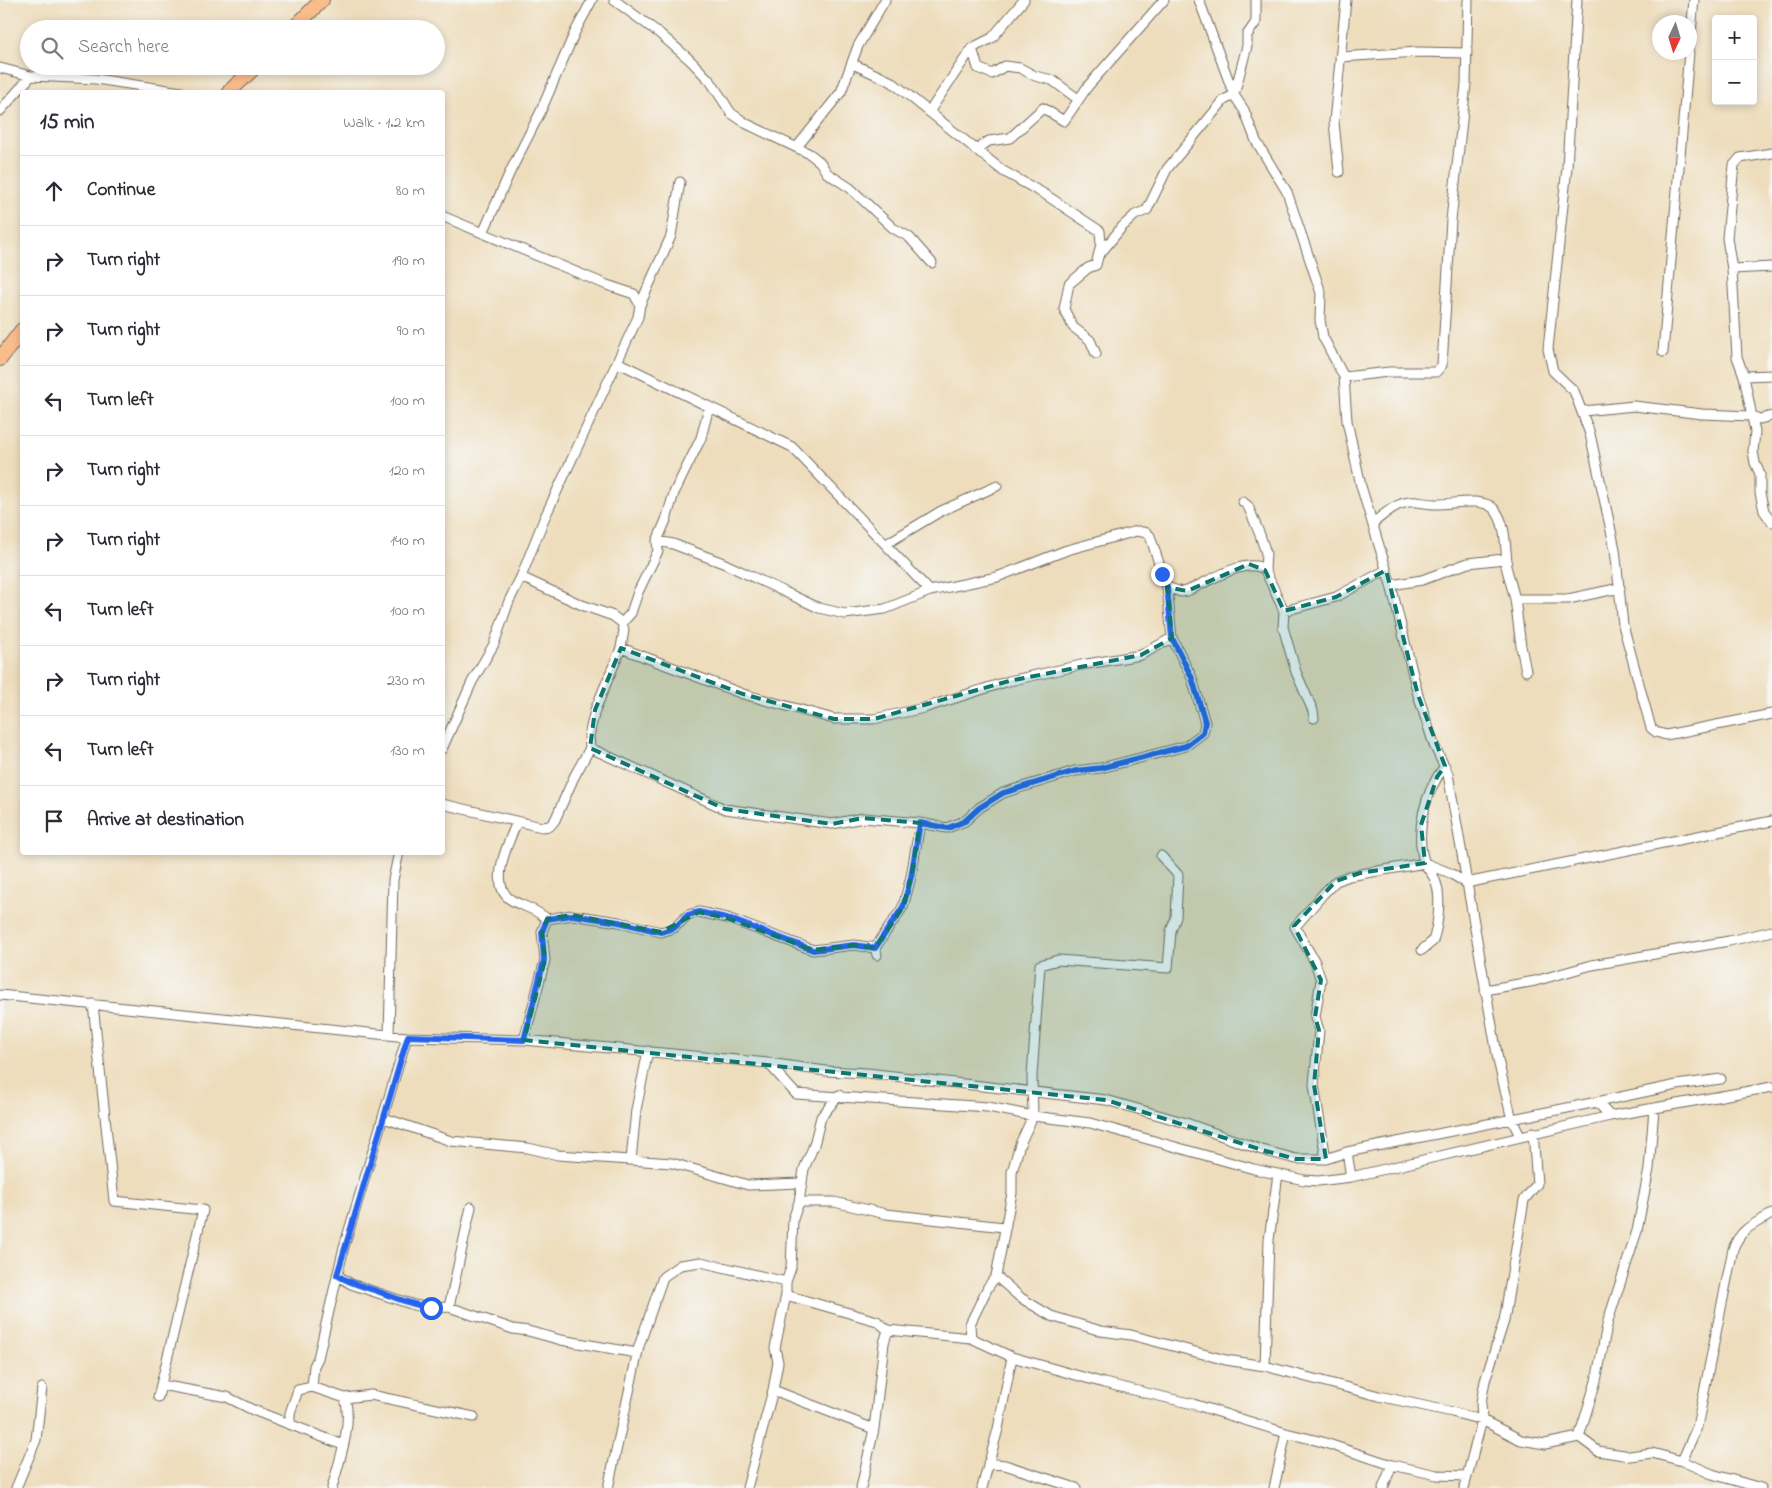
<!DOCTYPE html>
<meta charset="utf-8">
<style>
body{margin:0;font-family:"Indie Flower",sans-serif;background:#f7f7f7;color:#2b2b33}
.controls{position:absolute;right:15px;top:15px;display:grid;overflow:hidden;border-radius:5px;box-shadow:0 2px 8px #0003}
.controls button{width:45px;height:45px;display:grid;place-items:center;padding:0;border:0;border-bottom:1px solid #e1e1e2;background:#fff;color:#2b2b33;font:25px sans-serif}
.compass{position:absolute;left:1652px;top:15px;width:45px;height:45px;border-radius:50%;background:#fff;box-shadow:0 2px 8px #0003;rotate:184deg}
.stop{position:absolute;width:15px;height:15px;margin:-11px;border:4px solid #2563eb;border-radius:50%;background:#fff}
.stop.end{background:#2563eb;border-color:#fff;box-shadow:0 1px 5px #0008}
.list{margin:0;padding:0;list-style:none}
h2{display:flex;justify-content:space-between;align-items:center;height:65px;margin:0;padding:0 20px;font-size:21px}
h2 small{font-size:16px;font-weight:400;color:#7c7c81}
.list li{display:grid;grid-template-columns:32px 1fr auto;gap:15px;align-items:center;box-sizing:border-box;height:70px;padding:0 20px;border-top:1px solid #e1e1e2}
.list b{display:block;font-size:19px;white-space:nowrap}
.list em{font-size:16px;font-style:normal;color:#7c7c81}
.icon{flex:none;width:28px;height:28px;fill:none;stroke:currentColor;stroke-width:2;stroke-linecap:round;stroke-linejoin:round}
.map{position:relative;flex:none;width:1772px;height:1488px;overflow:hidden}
.search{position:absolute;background:#fff;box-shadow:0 2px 8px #0003;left:20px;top:20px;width:425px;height:55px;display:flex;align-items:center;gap:12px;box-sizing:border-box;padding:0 18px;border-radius:28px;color:#7c7c81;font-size:19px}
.panel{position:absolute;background:#fff;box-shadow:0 2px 8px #0003;left:20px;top:90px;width:425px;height:765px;border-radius:5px}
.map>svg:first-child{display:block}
</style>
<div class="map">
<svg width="1772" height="1488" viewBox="0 0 1772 1488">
<rect width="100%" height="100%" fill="#f6f6f2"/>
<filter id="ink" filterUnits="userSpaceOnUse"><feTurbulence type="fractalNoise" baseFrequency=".02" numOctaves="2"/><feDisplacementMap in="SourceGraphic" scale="10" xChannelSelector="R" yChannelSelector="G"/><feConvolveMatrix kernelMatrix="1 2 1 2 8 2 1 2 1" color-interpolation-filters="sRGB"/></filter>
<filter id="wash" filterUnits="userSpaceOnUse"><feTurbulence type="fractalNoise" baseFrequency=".0096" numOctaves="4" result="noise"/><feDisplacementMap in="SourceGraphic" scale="20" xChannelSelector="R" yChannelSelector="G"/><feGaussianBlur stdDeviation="1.12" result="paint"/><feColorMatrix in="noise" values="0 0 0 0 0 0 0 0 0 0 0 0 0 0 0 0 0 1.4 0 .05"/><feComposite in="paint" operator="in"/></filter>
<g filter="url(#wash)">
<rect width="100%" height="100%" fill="#eeddbc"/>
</g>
<g filter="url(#ink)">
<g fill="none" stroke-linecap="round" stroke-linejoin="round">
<defs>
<path id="minor" d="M614,0l45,33 31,27 21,22 20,31 16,11 63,30 10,8 7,11 23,15 43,40 16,9 23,26
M1199,0l35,95 10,15 12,31 31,51 34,101 -1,27 3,17 21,40 3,44 14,65 30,99 27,110 16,50 14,29 50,286 14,60 8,16
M1577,0l-10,167 -19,182 5,22 21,20 16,43 25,115 8,76 28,103 5,4 10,3 106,-21
M1690,44l4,-44
M972,48l6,20 14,6 13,-8 15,2 15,8 17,4 26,19
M1340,57l78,-5 49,1
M853,64l39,18 111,89 43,24 54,36 1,13 -5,21 -8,3 -19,16 -5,25 9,18 17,13 6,14
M0,68l31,8 65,3 85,13
M0,111l31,-35
M929,112l43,-64 20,-10 32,-38
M797,147l44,-55 17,-46 27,-46
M975,150l14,-9 21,-3 33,-30 21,13 24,-35 76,-86
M1772,153l-32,5 -6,7 -7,73 5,31 5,88 7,19 11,56 -2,19 2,12 5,11v19l4,18 8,11
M1339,172l-5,-50 12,-122
M442,216l165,69 27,9 6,11
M483,233l27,-61 30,-59 35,-81 17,-32
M1100,254l22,-27 13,-12 12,-5 20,-41 57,-69 10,-5 13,-49v-11l9,-13v-22
M1732,269l40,-2
M1663,352l26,-300
M617,362l175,85 138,144
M1744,376l28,-1
M1344,377l45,-5h47l6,-7 9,-145 15,-136 2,-84
M1583,411l51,-5 68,8 49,2 9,3 12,-3
M1243,502l5,4 12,29 6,18 -1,17 19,41 -1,16 13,45 17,39 1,7
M1373,523c8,-6 18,-16 28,-19 13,-5 21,0 34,0 15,1 47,-8 59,5 12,13 11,36 13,52
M657,541l16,3 50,19 96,45 26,6 40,-5 45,-18 67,-14 70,-27 70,-19 10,2 3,3 17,51 5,51
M886,544l55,-33 56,-25
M1391,585l31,-5 46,-17 36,-4 11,40 6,47 5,25
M1167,587l14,5 6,-1c19,-8 61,-36 78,-21
M1515,599h53l52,-11
M1284,611l52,-14 50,-27
M622,623l9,-10 7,-21 20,-41 -1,-10 9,-21 8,-27 27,-55 8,-31
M590,748l135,61 107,15 31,-6 57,5 27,5 18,-7 14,-13 24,-15 72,-22 26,-3 85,-22 17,-13 2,-10 -13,-45 -20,-40 -31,17 -60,10 -72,16 -85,27 -50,11h-40l-91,-25 -122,-46
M442,749l30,-67 22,-38 15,-43 12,-24 23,-58 94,-202 2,-12 31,-69 9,-54
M442,804l100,23 8,-1 5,-6 19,-43 16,-29 -1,-12 6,-26 26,-62 3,-18 -2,-7 -9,-7 -31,-11 -61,-28
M517,822c-8,19 -31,65 -4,79 14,7 21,7 34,18
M1422,950l11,-9c5,-16 9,-45 2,-61 -2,-6 -7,-10 -10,-16 -11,-31 0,-73 20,-98
M877,955l-2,-7 28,-41 8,-30 9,-54
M1485,990l50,-9 57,-16 137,-24 43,-10
M0,995l407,42 117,3 244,23 28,31 192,13 45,9 57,7 164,46 50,11 14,1 33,-4 259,-61 162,-29
M93,1004l21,197 89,9 -45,187
M389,1035l4,-155 6,-28
M407,1037l-63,210 -26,111 -4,8 -2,21 33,11 26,-3 103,22
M524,1040l21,-80 -3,-28 5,-13 25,-4 47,7 42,10 13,-4 14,-13 11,-3 28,6 86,32 41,-5 21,3
M768,1063l58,8 41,2 239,27 77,22 79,28 34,9h30
M1597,1102l80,-17 44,-6
M384,1118l67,23 77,7 30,7 114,8 76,22 53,-2
M1347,1152l-21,7 -12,-74 5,-55 -4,-13 6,-37 -6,-18 -20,-35 29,-34 12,-12 13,-5 76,-13 25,10 16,10 306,-62
M631,1160l5,-50 12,-59
M1351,1177l-4,-25 250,-50 13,14
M799,1202h35l52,12 118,13
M337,1275l14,9 63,21 17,3 18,-1 64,22 15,2 33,9 76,13
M996,1276l25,22 30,18 50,15 30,4 95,25 39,6 114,30 73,16 30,8 39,20 24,4 34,-7 19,14 32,5 22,-3 30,8 30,13 49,14
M786,1295l91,26 11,9 -4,13 -10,86 -13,59
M449,1307l22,-100
M888,1330l83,8
M1012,1357l92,26 89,21 93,29 33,8 73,24 45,10 30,1
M1265,1366l4,-126 9,-66
M161,1385l66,12 26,13 90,35
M773,1390l101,39
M290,1424v-11l8,-23 14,-3
M1579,1437l17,-56 12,-60 29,-90 12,-62 5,-60
M1682,1461l15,-34 36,-178c7,-20 21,-25 39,-35
M988,1463l17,2 71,23
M16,1488l20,-48 6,-52
M332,1488c7,-27 21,-63 13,-90
M608,1488l31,-142 24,-69 17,-12 21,-3 85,20
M747,1488l26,-98 5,-28 -3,-14 11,-53v-13l5,-14 2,-49 6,-17 5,-33 10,-24 7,-28 18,-22
M982,1488l16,-59 14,-72 -41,-19 -1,-14 18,-37 8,-11 16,-83v-21l8,-28 13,-28 -1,-40 8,-111 18,-5 110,8 3,-37 5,-14 2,-42 -17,-19
M1274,1488l12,-55
M1383,1488l9,-23
M1464,1488l18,-68 -1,-18 4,-21 19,-60 20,-121 13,-16 -4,-52"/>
<path id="highway" d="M293,29l29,-29
M229,92l27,-26
M0,359l22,-29"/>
</defs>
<use href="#minor" stroke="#6f695e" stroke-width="11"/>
<use href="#highway" stroke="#6f695e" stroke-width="16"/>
<use href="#minor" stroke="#fff" stroke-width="9"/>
<use href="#highway" stroke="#fabc8b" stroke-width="14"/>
</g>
</g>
<g fill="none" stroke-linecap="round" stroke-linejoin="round" filter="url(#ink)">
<path stroke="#2563eb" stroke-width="6" d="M431,1308c-17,-3 -31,-8 -46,-14 -17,-7 -33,-9 -48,-19l71,-239 116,4 20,-80 -2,-28 5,-13 25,-4 47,7 42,10 13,-4 14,-13 11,-3 28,6 86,32 41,-5 21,3 28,-41 8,-30 9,-54 28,5 17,-7 14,-13 24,-15 72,-22 26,-3 85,-22 17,-13 2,-11 -13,-44 -20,-40 -5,-51 -5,-13"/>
</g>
<path fill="#0f766e" fill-opacity="0.2" stroke="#0f766e" stroke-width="4" stroke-dasharray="10 6" stroke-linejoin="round" d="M1249,564l16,6 19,41 52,-14 50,-27 32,125 27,71 -8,11 -16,48 4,38 -65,10 -24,8 -42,45 27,54 -6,37 4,13 -5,55 12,74h-30l-34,-9 -156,-50 -582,-60 21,-80 -3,-28 5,-13 25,-4 89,17 38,-20 28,6 86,32 41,-5 21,3 28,-41 8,-30 9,-54 -57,-5 -31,6 -107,-15 -135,-61 5,-38 26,-62 122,46 91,25h40l135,-38 132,-26 31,-17 -5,-51 20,4z"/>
</svg>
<div class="controls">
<button>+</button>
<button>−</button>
</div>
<svg class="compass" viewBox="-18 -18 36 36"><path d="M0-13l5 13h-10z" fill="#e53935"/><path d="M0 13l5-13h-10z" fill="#7c7c81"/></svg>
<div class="stop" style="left:431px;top:1308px"></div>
<div class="stop end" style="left:1162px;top:574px"></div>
<div class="search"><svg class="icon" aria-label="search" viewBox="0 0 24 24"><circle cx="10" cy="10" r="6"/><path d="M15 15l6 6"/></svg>Search here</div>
<section class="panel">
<h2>15 min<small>Walk · 1.2 km</small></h2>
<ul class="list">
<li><svg class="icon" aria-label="ahead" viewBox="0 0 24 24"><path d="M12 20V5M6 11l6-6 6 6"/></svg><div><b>Continue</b></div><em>80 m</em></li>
<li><svg class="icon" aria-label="right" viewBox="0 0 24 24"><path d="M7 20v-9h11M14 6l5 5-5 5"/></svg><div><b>Turn right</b></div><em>190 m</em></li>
<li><svg class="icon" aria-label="right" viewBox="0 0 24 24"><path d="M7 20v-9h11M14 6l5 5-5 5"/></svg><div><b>Turn right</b></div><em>90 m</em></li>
<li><svg class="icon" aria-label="left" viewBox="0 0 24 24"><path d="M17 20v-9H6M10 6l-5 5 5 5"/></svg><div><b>Turn left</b></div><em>100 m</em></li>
<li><svg class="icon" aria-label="right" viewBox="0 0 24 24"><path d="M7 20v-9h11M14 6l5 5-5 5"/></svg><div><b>Turn right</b></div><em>120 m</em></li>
<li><svg class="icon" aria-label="right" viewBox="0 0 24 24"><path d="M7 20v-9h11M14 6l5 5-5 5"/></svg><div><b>Turn right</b></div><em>140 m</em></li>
<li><svg class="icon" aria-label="left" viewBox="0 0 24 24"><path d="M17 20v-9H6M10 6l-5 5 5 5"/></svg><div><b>Turn left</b></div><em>100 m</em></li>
<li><svg class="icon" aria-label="right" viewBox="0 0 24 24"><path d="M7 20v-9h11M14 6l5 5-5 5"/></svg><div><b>Turn right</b></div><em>230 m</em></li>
<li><svg class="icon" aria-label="left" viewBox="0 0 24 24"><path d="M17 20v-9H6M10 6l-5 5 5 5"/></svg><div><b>Turn left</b></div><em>130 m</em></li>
<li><svg class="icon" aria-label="arrive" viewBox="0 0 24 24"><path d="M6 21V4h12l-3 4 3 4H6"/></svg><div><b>Arrive at destination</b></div></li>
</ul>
</section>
</div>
